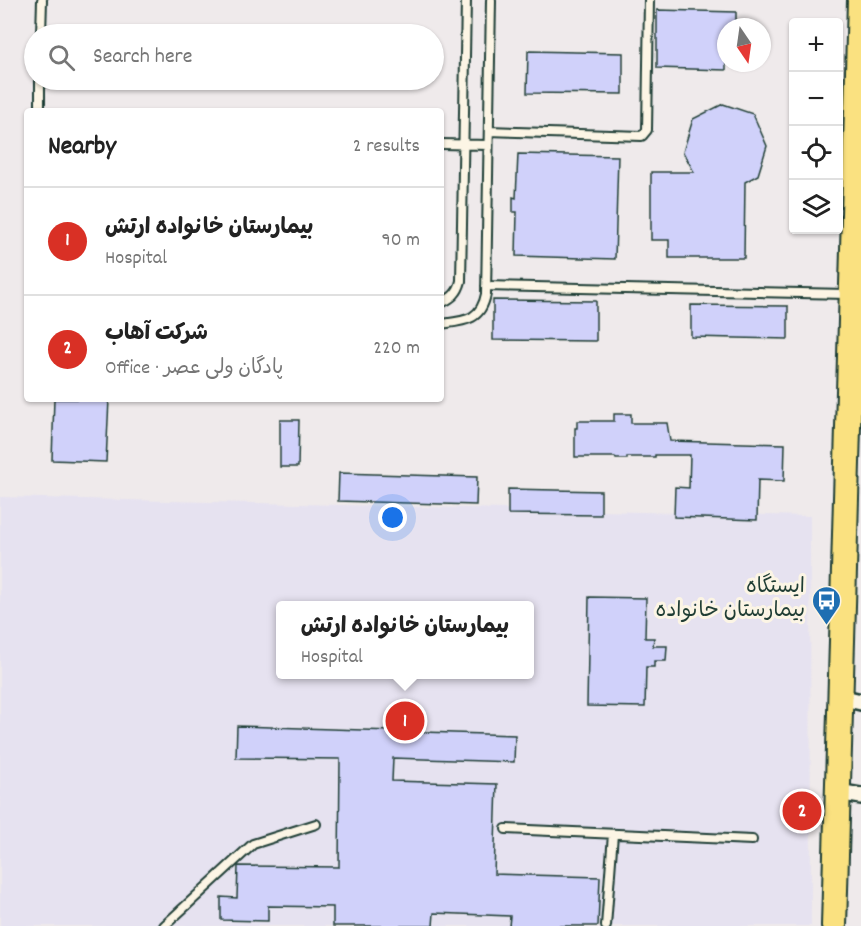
<!DOCTYPE html>
<meta charset="utf-8">
<style>
body{margin:0;font-family:Dekko,"Playpen Sans Arabic",sans-serif;background:#f2f2f2;color:#222}
.controls{position:absolute;right:18px;top:18px;display:grid;overflow:hidden;border-radius:6px;box-shadow:0 2px 4px #0004}
.controls button{width:54px;height:54px;display:grid;place-items:center;padding:0;border:0;border-bottom:2px solid #e0e0e0;background:#fff;color:#222;font:30px sans-serif}
.compass{position:absolute;left:717px;top:18px;width:54px;height:54px;border-radius:50%;background:#fff;box-shadow:0 2px 4px #0004;rotate:167deg}
.you{position:absolute;left:393px;top:518px;width:21px;height:21px;margin:-15px;border:4px solid #fff;border-radius:50%;background:#1a73e8;box-shadow:0 0 0 9px #1a73e833}
.badge{display:grid;place-items:center;width:39px;height:39px;border-radius:50%;background:#d93025;color:#fff;font-size:20px;font-weight:700}
.pin{position:absolute;translate:-50% -50%;border:3px solid #fff;box-shadow:0 2px 6px #0006}
.popup{position:absolute;left:276px;top:601px;width:258px;height:78px;box-sizing:border-box;display:grid;place-content:center;border-radius:6px;background:#fff;filter:drop-shadow(0 2px 4px #0005);font-size:20px;white-space:nowrap;color:#767676}
.popup b{font-size:22px;color:#222}
.popup::after{content:'';position:absolute;left:50%;top:100%;margin-left:-12px;border:12px solid transparent;border-top-color:#fff}
.list{margin:0;padding:0;list-style:none}
h2{display:flex;justify-content:space-between;align-items:center;height:78px;margin:0;padding:0 24px;font-size:26px}
h2 small{font-size:20px;font-weight:400;color:#767676}
.list li{display:grid;grid-template-columns:39px 1fr auto;gap:18px;align-items:center;box-sizing:border-box;height:108px;padding:0 24px;border-top:2px solid #e0e0e0}
.list b{display:block;font-size:22px;white-space:nowrap}
.list p{margin:0;font-size:20px;white-space:nowrap;color:#767676}
.list em{font-size:20px;font-style:normal;color:#767676}
.icon{flex:none;width:33px;height:33px;fill:none;stroke:currentColor;stroke-width:2;stroke-linecap:round;stroke-linejoin:round}
.map{position:relative;flex:none;width:861px;height:926px;overflow:hidden}
.search{position:absolute;background:#fff;box-shadow:0 2px 4px #0004;left:24px;top:24px;width:420px;height:66px;display:flex;align-items:center;gap:15px;box-sizing:border-box;padding:0 21px;border-radius:33px;color:#767676;font-size:22px}
.panel{position:absolute;background:#fff;box-shadow:0 2px 4px #0004;left:24px;top:108px;width:420px;height:294px;border-radius:6px}
.map>svg:first-child{display:block}
</style>
<div class="map">
<svg width="861" height="926" viewBox="0 0 861 926">
<rect width="100%" height="100%" fill="#efeaeb"/>
<filter id="ink" filterUnits="userSpaceOnUse"><feTurbulence type="fractalNoise" baseFrequency=".0167" numOctaves="2"/><feDisplacementMap in="SourceGraphic" scale="12" xChannelSelector="R" yChannelSelector="G"/><feConvolveMatrix kernelMatrix="1 2 1 2 8 2 1 2 1" color-interpolation-filters="sRGB"/></filter>
<g filter="url(#ink)">
<path fill="#e6e2f0" fill-rule="evenodd" d="M0,497l810,19 1,410h-811zM280,606h250v68h-250z"/>
<path fill="#d0d1fa" stroke="#1f3d34" stroke-width="1.5" d="M657,10l79,2v15h-10v43l-69,-2z
M528,51l95,2v41l-96,-1z
M723,104l30,10 14,32 -9,29 -13,7 -1,76h-75v-18h-18v-68h43l-11,-20 10,-33z
M518,154l100,2 -3,103 -99,-3 1,-44h-4v-15l3,1z
M493,300l103,1v40l-103,-1z
M691,305l97,1v33l-97,-2z
M54,399h55l-3,63 -54,-2z
M614,414h17v9h36l3,18 115,3 -1,37 -26,-1 -1,40 -83,-3 1,-30 14,1 1,-33h-35v2h-28v2h-11l-1,-2h-40v-29h2v-7h37z
M280,420h19l-1,47h-18z
M339,473l138,4 -1,28 -138,-4z
M508,489l93,2v24l-93,-1z
M589,597l57,1 -1,40h9l-1,8h14l-1,15h-12v6h-8l-1,40 -58,-1z
M237,726l278,9 -1,27 -121,-4 -1,23 105,3 -3,90 106,3 -2,49h-89l1,-10 -76,-3 -1,13h-100v-19l-65,-1v15l-47,-1v-23l16,1 1,-32 101,1 1,-108 -104,-1z"/>
<g fill="none" stroke-linecap="round" stroke-linejoin="round">
<defs>
<path id="lane" d="M41,34l1,-34
M40,111v-31
M489,131l153,5 5,-6 2,-130
M441,144l47,1
M486,286l361,8
M441,303c11,-5 17,-10 20,-22l5,-281
M441,324c23,-3 40,-3 45,-30l5,-294
M506,829l246,11
M164,926l89,-82 63,-20
M606,926l7,-92"/>
<path id="street" d="M840,697l21,5
M838,792l23,4"/>
<path id="primary" d="M834,926l26,-926"/>
</defs>
<use href="#lane" stroke="#1f3d34" stroke-width="12"/>
<use href="#street" stroke="#1f3d34" stroke-width="20"/>
<use href="#primary" stroke="#1f3d34" stroke-width="28"/>
<use href="#lane" stroke="#fcf5e5" stroke-width="8"/>
<use href="#street" stroke="#fcf5e5" stroke-width="15"/>
<use href="#primary" stroke="#fae180" stroke-width="24"/>
</g>
</g>
<defs>
<symbol id="bus-pin" viewBox="-11 -11 22 30"><path d="M0 17L-7.5 6A9.5 9.5 0 1 1 7.5 6Z" fill="#1f6fb2" stroke="#fcf5e5"/><path d="M-5-6H5V4H4V6H2V4H-2V6H-4V4H-5ZM-3.5-4V0h7V-4ZM-3.5 1.2v1.5H-2V1.2ZM2 1.2v1.5H3.5V1.2Z" fill="#fff"/></symbol>
</defs>
<g fill-rule="evenodd">
<use href="#bus-pin" x="810" y="584" width="33" height="45"/>
</g>
<g text-anchor="middle" dominant-baseline="central" stroke-width="6" stroke-linejoin="round" paint-order="stroke">
<g font-size="21" fill="#1f3d34" stroke="#fcf5e5" text-anchor="end">
<text x="805" y="588">ایستگاه<tspan x="805" dy="24">بیمارستان خانواده</tspan></text>
</g>
</g>
</svg>
<div class="controls">
<button>+</button>
<button>−</button>
<button><svg class="icon" aria-label="locate" viewBox="0 0 24 24"><circle cx="12" cy="12" r="6"/><path d="M12 2v4M12 18v4M2 12h4M18 12h4"/></svg></button>
<button><svg class="icon" aria-label="layers" viewBox="0 0 24 24"><path d="M12 4l9 5-9 5-9-5zM3 14l9 5 9-5"/></svg></button>
</div>
<svg class="compass" viewBox="-18 -18 36 36"><path d="M0-13l5 13h-10z" fill="#e53935"/><path d="M0 13l5-13h-10z" fill="#767676"/></svg>
<div class="you"></div>
<div class="pin badge" style="left:405px;top:721px">1</div>
<div class="popup"><b>بیمارستان خانواده ارتش</b>Hospital</div>
<div class="pin badge" style="left:802px;top:811px">2</div>
<div class="search"><svg class="icon" aria-label="search" viewBox="0 0 24 24"><circle cx="10" cy="10" r="6"/><path d="M15 15l6 6"/></svg>Search here</div>
<section class="panel">
<h2>Nearby<small>2 results</small></h2>
<ul class="list">
<li><span class="badge">1</span><div><b>بیمارستان خانواده ارتش</b><p>Hospital</p></div><em>90 m</em></li>
<li><span class="badge">2</span><div><b>شرکت آهاب</b><p>Office · پادگان ولی عصر</p></div><em>220 m</em></li>
</ul>
</section>
</div>
